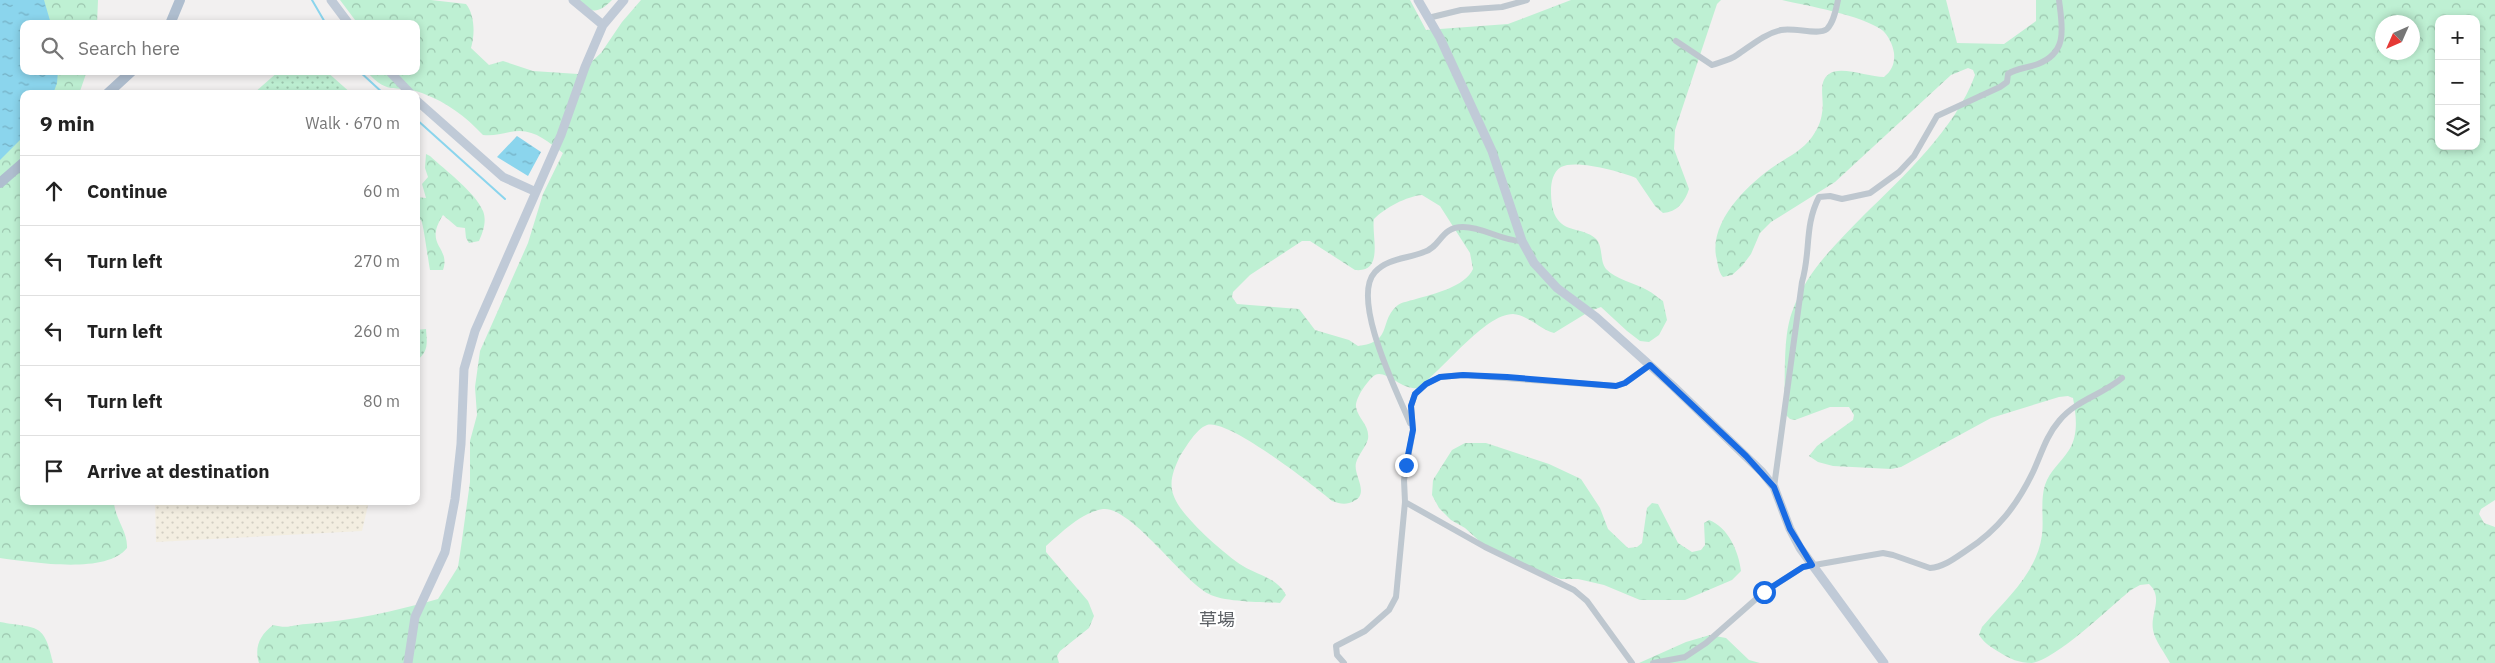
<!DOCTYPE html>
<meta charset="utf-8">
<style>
body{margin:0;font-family:"IBM Plex Sans","Noto Sans JP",sans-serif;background:#f6f6f6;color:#222}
.controls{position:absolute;right:15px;top:15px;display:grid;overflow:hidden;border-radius:10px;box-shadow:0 2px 8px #0003}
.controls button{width:45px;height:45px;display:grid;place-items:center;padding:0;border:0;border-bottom:1px solid #e0e0e0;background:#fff;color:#222;font:25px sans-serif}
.compass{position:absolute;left:2375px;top:15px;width:45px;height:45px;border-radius:50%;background:#fff;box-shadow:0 2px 8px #0003;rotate:225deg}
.stop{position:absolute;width:15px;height:15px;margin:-11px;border:4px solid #186be4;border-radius:50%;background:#fff}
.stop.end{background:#186be4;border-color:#fff;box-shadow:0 1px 5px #0008}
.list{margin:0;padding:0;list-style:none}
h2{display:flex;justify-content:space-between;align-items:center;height:65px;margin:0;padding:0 20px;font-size:21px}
h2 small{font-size:16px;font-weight:400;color:#767676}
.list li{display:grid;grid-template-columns:32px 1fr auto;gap:15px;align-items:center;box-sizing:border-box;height:70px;padding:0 20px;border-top:1px solid #e0e0e0}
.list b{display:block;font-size:19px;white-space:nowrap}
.list em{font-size:16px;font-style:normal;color:#767676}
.icon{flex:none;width:28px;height:28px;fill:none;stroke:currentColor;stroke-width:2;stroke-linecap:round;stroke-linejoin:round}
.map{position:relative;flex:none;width:2495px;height:663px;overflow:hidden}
.search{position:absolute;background:#fff;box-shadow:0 2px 8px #0003;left:20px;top:20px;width:400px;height:55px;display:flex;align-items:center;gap:12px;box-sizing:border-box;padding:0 18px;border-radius:10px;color:#767676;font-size:19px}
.panel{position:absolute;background:#fff;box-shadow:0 2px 8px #0003;left:20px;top:90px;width:400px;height:415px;border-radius:10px}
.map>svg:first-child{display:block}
</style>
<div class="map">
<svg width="2495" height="663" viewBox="0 0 2495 663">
<defs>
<pattern id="grass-dots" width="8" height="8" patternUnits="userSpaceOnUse" patternTransform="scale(1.25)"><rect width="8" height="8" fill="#bef0d3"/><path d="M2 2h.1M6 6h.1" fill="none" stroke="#9cc5ae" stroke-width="1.8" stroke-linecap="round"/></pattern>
<pattern id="forest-crowns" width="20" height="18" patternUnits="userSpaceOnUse" patternTransform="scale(1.25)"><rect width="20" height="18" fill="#bef0d3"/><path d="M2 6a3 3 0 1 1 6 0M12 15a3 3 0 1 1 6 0" fill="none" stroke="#9cc5ae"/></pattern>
<pattern id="sand-dots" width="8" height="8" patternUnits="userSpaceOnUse" patternTransform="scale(1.25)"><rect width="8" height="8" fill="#f3eee1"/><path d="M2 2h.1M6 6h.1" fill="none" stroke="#d2cec3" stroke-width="1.8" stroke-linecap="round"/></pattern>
<pattern id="water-ripples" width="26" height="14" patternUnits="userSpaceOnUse" patternTransform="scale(1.25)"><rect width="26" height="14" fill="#8bd5ed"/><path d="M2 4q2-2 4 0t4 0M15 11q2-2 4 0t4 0" fill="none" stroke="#74afc3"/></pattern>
</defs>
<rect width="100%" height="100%" fill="#f2f0f0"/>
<path fill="url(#grass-dots)" d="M279,71h47l26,23h-99z
M426,329c1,14 3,23 -10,32v-31z"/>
<path fill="url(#forest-crowns)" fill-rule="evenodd" d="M0,0h98l-1,24h-73v47h63l-8,23h-55v407h90c0,17 14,30 13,47 -21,27 -96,14 -127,10z
M340,0h91l35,4c9,11 9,31 5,44l18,17 14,-4 30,10 45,3 23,-21 21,-31 19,-22h769l16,30 82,-6 63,-24h150l-4,4 -42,126 -1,19 15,40c-4,13 -12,23 -26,24l-8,-7 -19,-28c-14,-6 -60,-19 -75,-11 -8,5 -10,15 -10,24 0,9 1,22 7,29 9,12 25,8 37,18 9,8 4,22 11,31 9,10 29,14 41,21 6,3 11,8 16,11l4,19 -8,15 -10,7 -9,-1 -13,-10 -26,-24 -11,4 -36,22c-14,-4 -26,-18 -41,-19 -29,0 -71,58 -96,74 -15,2 -32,-19 -42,-13 -7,5 -20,23 -19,32 2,12 14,18 12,32 -2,8 -10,16 -12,24 -3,12 14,30 -2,38 -7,4 -14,3 -22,0 -18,-15 -104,-83 -125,-76 -11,4 -21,22 -27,31 -9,19 -13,32 -1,50 12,18 45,48 64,60 16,10 33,11 43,29l-6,8c-17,-1 -57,-1 -71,-9 -27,-14 -78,-88 -106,-85 -21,3 -42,24 -57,37v6l42,49 6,15 -5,12 -29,23 -3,5 2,7h-800c-5,-16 1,-28 14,-38 15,4 19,0 33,-1 46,-3 89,-13 132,-25l20,-32 3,-20 9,-65v-41l7,-26 -2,-28 5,-36 48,-108 15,-49 20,-41c-17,-13 -31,-26 -53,-21 -10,2 -17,4 -27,3 -18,-19 -35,-32 -61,-42 -25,-10 -32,5 -56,-22h50v-47h-58zM1422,195l18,11 30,47 3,16c-8,18 -40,25 -57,30 -6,2 -14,3 -18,6 -20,16 -4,37 -40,41l-9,-6 -34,-10 -16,-21 -62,-5 -5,-7 1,-5 17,-17 52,-34h8l45,29c30,3 16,-35 19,-51 11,-11 33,-23 48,-24z
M576,0h36c-14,14 -21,14 -36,0z
M1782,0h164l11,43 47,1 32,-23v-21h459v500l-14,9 -2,5 5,9 11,4v136h-325c-5,-10 -15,-22 -17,-33 -3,-17 11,-32 -4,-46l-9,1 -9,5c-21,17 -74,69 -99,73 -13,0 -22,-4 -33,-11 -8,-5 -14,-8 -20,-17l3,-8c24,-28 55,-54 60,-92 2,-16 -2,-34 3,-50 5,-15 16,-22 24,-35 10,-15 7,-36 4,-52l-5,-2 -9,1 -68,21 -90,49 -10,2 -58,-3 -15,-4 -9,-6 8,-10 36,-26 1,-5 -5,-8h-19l-35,13 -5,-1 -6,-6c2,-29 -2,-74 8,-101 14,-40 42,-66 71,-96 40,-39 93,-88 112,-141l-2,-5 -5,-2 -17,7 -116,107 -64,40 -11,11 -9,21 -9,12 -10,9 -9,2c-5,-5 -5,-14 -7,-21 -6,-36 33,-73 60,-91 12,-8 27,-15 36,-28 5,-7 9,-15 10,-24 3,-12 -5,-31 7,-39 11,-9 40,3 55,3 8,-6 11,-14 10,-24 -1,-8 -6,-18 -12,-23 -21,-15 -74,-24 -100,-30zM2439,19h37v127h-37zM2382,22h30v30h-30z
M426,154l4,2c15,14 45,36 53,55 4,10 0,21 -4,30l-10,2 -3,-5 -1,-10 -8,-1 -14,-12c-20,31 8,31 0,55h-13c-2,-10 -6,-44 -9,-50l-5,-1v-22l10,1 -4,-14 6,-7 -3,-9z
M1465,443h21l63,21 32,15 19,29 8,21 20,19 9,-1 5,-4 5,-35 5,-5 6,1 20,39 14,9 9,-2 4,-5 -1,-22 5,-3c19,7 30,32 32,51l-9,9 -47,20h-45l-36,-15 -26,-6h-17l-53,-18 -22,-14 -21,-19 -14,-8 -12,-12 -7,-13 1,-15 19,-30z
M0,622c38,7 44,0 53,41h-53z
M1710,635l16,3 23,22 11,3h-121l47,-21z"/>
<path fill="url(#sand-dots)" d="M155,501h214l-7,30 -206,11z"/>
<path fill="url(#water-ripples)" d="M0,0h44l7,24h-27v47h34l-1,12 -4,11h-29v42l-24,24z
M517,136l24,16 -13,24 -31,-19z"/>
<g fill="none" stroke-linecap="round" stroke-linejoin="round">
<path stroke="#8bd5ed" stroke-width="2" d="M312,0l14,24
M359,71l25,23
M416,119l89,80"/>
<path stroke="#bec7cf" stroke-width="6" d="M1428,18l33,-8 41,-3 25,-7
M1676,41l36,24c8,-3 18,-5 25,-10 15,-10 27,-21 44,-25 14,-3 37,6 46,-1 7,-7 9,-20 11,-29
M1410,423c-12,-29 -60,-124 -35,-151 13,-14 32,-13 49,-20 18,-6 16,-25 39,-25 21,0 38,14 59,14
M1774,487l28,-205c9,-30 2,-56 17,-85l11,-1 12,3 28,-6 29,-21 15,-16 23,-40 63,-29 7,-5 1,-8c8,-6 20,-6 30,-10 31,-12 24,-38 21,-64
M1405,502l80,45 89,43 13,11 45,62
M1344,663l-7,-8 -1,-9 29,-15 24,-21 7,-13 9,-95 -1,-22 9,-50 -2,-24 4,-12 11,-10 14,-7 23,-2 153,11 9,-3 25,-18
M1653,663l32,-6 21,-14 58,-51 39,-25 80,-14 10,2 37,13c14,-1 25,-10 37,-18 31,-20 50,-45 66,-78 8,-17 13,-36 26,-51 17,-21 43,-26 63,-43"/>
<path stroke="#c0cad7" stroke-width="9" d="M331,0l18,24
M573,0l30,25
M1418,0l22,38 52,113 30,90 12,22 23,25 39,29 77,69 89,86 12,15 16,42 10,19 84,115
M389,71l22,23
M416,100l87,77 31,14
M408,663l7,-46 30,-65 10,-53 6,-55 3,-75 11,-38 86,-196 24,-68 18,-42 21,-25"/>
<path stroke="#afbecf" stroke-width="10" d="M170,24l10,-24
M107,94l25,-23
M0,183l24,-21"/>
</g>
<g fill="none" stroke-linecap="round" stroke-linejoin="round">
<path stroke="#186be4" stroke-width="6" d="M1406,465l7,-35 -2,-24 4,-12 11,-10 14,-7 23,-2 44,2 109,9 9,-3 25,-18 96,91 28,31 16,42 22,36 -9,2 -39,25"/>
</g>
<g text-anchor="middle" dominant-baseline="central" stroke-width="4.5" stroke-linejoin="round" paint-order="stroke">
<g font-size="18" fill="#5c6065" stroke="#fff">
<text x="1217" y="619">草場</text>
</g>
</g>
</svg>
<div class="controls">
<button>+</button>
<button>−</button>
<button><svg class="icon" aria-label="layers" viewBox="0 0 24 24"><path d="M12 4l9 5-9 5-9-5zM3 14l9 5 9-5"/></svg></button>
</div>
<svg class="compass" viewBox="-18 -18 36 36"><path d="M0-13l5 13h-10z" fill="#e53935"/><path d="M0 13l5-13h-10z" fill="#767676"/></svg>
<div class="stop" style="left:1764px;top:592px"></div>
<div class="stop end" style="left:1406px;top:465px"></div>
<div class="search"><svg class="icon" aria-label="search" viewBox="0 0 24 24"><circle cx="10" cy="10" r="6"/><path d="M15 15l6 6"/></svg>Search here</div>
<section class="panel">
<h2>9 min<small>Walk · 670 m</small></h2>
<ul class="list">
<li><svg class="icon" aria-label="ahead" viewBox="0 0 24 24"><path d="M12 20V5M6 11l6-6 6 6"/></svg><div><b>Continue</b></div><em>60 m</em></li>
<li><svg class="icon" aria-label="left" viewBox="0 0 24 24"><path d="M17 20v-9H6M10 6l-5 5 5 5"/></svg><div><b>Turn left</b></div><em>270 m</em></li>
<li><svg class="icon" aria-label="left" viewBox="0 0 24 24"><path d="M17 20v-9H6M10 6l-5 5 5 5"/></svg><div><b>Turn left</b></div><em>260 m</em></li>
<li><svg class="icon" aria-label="left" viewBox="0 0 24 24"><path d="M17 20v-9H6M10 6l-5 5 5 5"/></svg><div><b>Turn left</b></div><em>80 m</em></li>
<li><svg class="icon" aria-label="arrive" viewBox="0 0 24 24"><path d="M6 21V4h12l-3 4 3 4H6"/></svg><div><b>Arrive at destination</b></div></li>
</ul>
</section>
</div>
